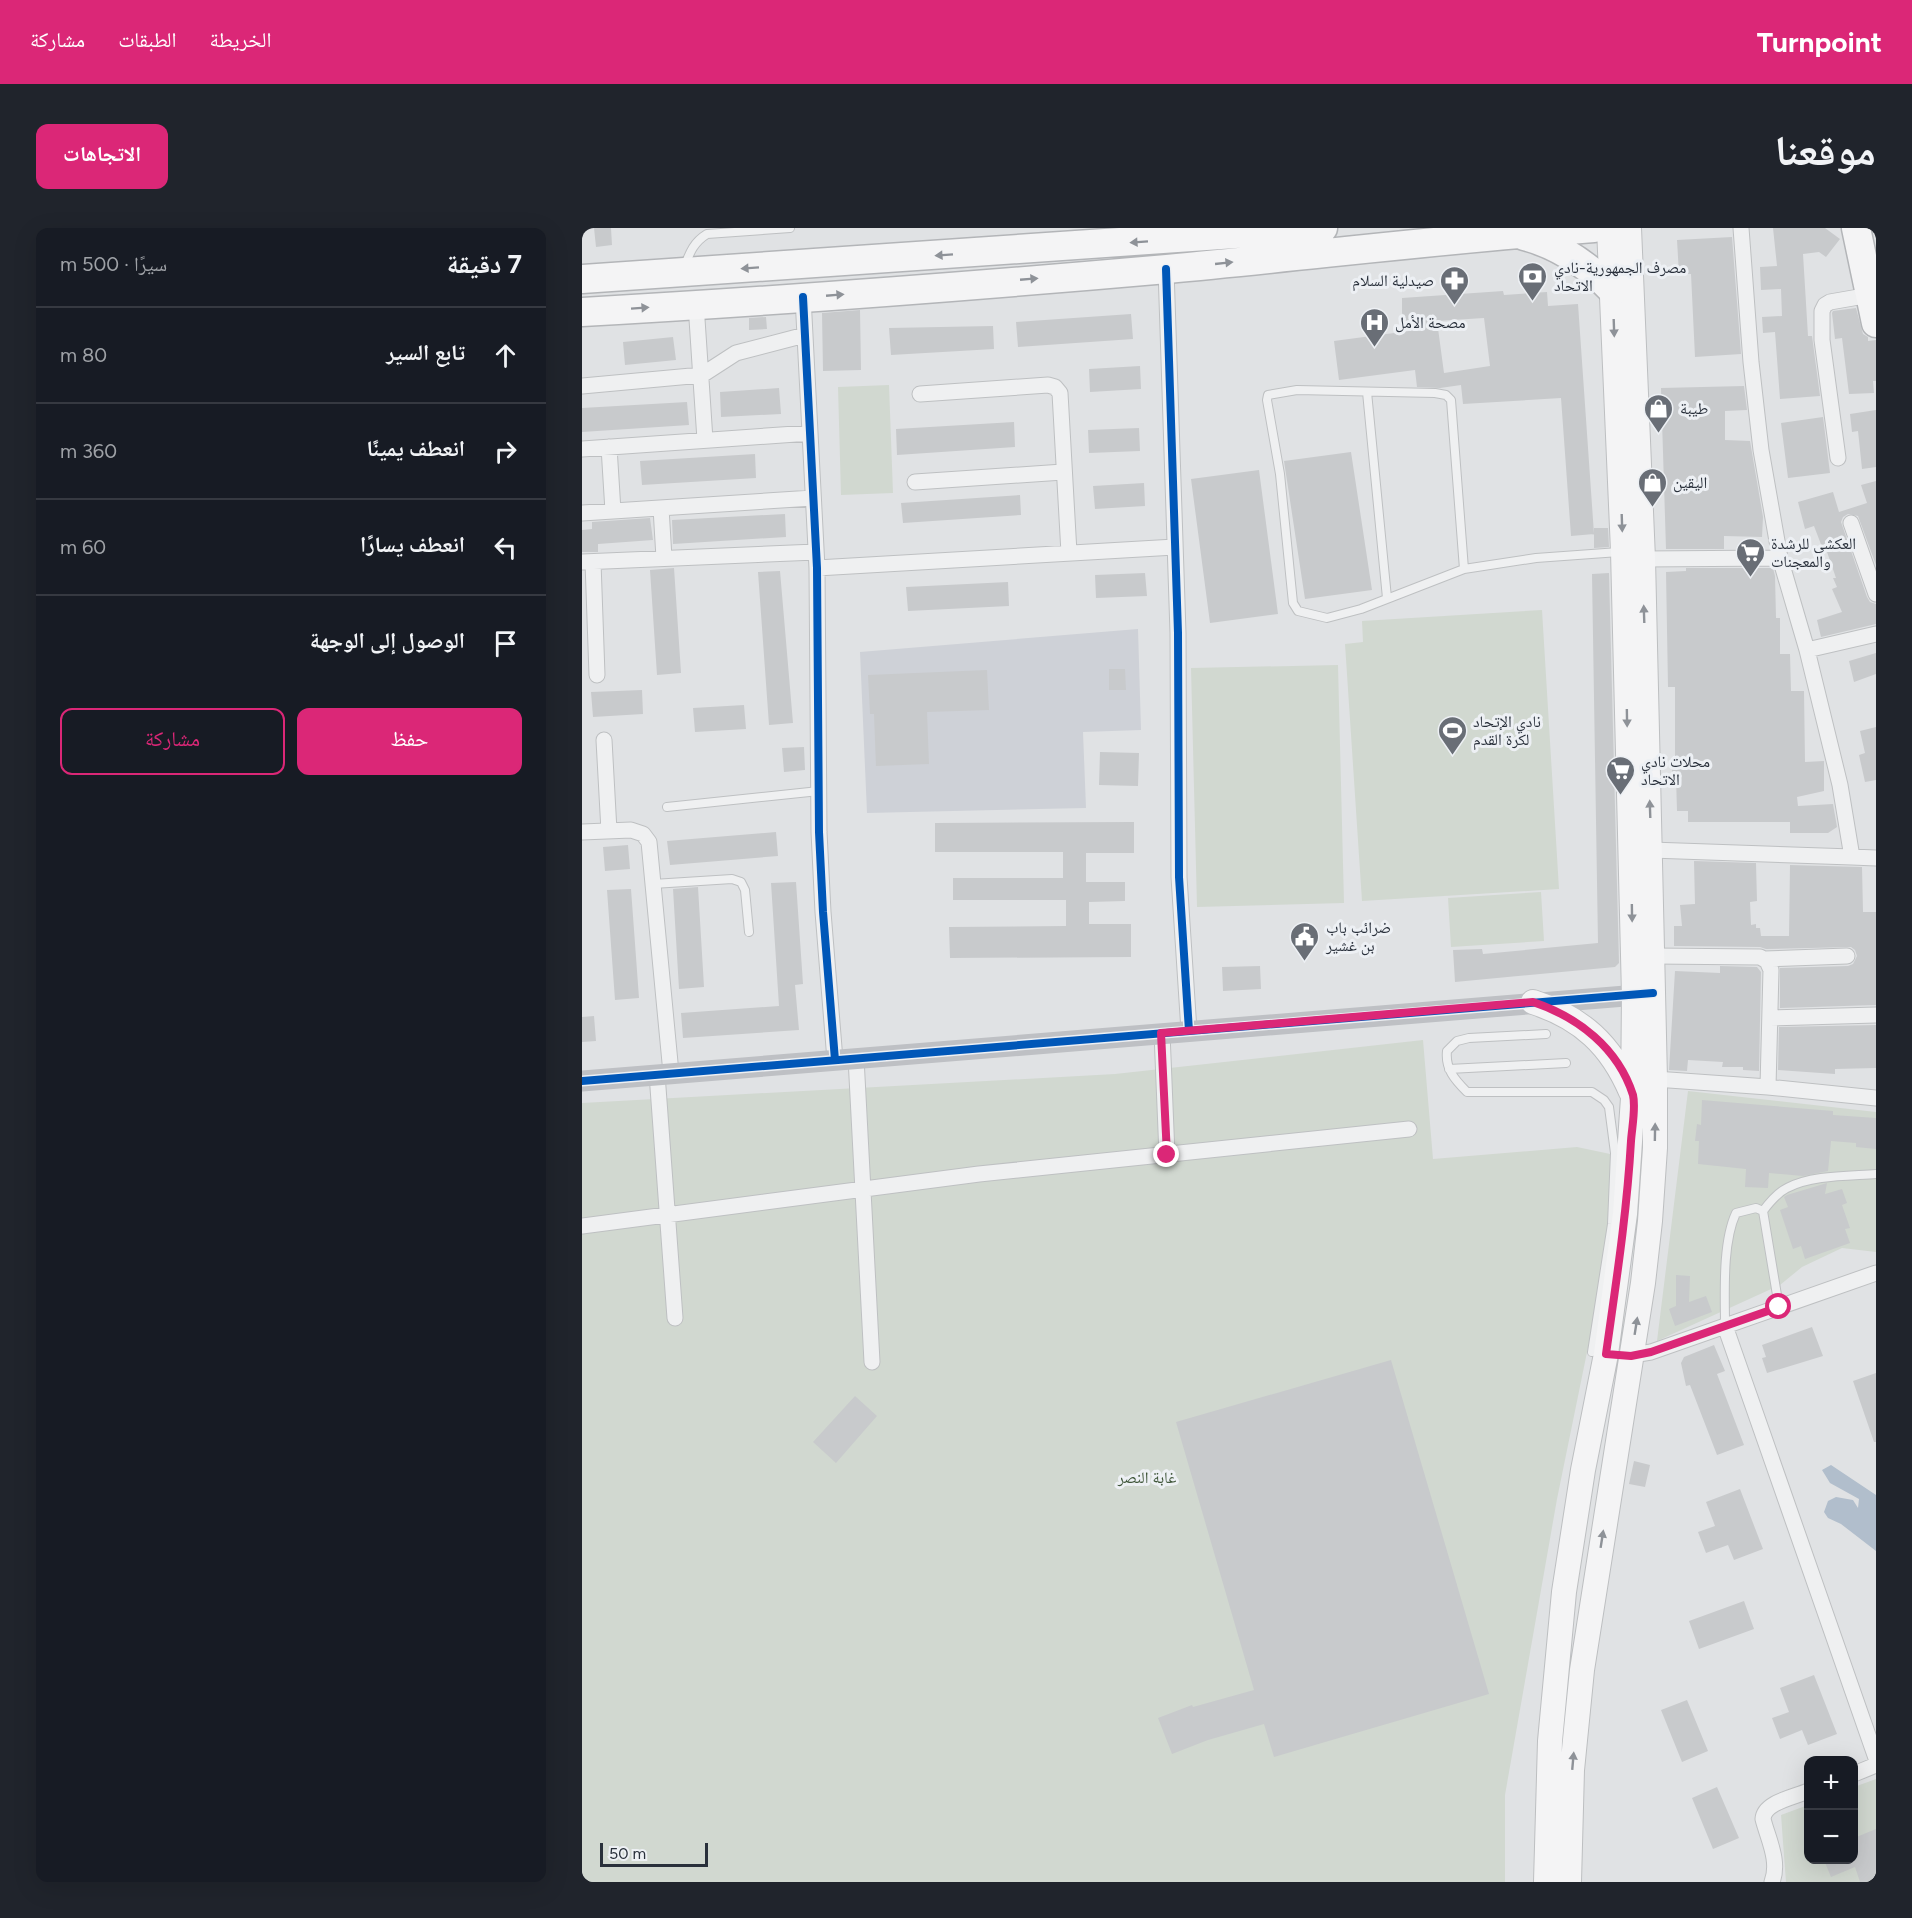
<!DOCTYPE html>
<html lang="ar">
<meta charset="utf-8">
<style>
body{margin:0;font-family:Figtree,"Noto Naskh Arabic",sans-serif;background:#20242c;color:#f1f3f6;direction:rtl}
.controls{position:absolute;right:18px;bottom:18px;display:grid;overflow:hidden;border-radius:12px;box-shadow:0 6px 24px #0002}
.controls button{width:54px;height:54px;display:grid;place-items:center;padding:0;border:0;border-bottom:2px solid #363941;background:#171b24;color:#f1f3f6;font:30px sans-serif}
.scale{position:absolute;left:18px;bottom:15px;width:108px;box-sizing:border-box;padding-left:6px;border:3px solid #29303b;border-top:0;font-size:16px;line-height:21px;white-space:nowrap;color:#29303b;-webkit-text-stroke:4px #edf0f4;paint-order:stroke}
.stop{position:absolute;width:18px;height:18px;margin:-14px;border:4px solid #db2777;border-radius:50%;background:#fff}
.stop.end{background:#db2777;border-color:#fff;box-shadow:0 2px 6px #0008}
.list{margin:0;padding:0;list-style:none}
h2{display:flex;justify-content:space-between;align-items:center;height:78px;margin:0;padding:0 24px;font-size:26px}
h2 small{font-size:20px;font-weight:400;color:#9ea1a6}
.list li{display:grid;grid-template-columns:39px 1fr auto;gap:18px;align-items:center;box-sizing:border-box;height:96px;padding:0 24px;border-top:2px solid #363941}
.list b{display:block;font-size:22px;white-space:nowrap}
.list em{font-size:20px;font-style:normal;color:#9ea1a6}
.actions{display:flex;gap:12px;padding:18px 24px}
.actions a{flex:1;padding:14px 0;border:2px solid #db2777;border-radius:12px;text-align:center;font-size:21px;color:#db2777}
.actions .main{background:#db2777;color:#fff}
.icon{flex:none;width:33px;height:33px;fill:none;stroke:currentColor;stroke-width:2;stroke-linecap:round;stroke-linejoin:round}
.map{position:relative;flex:none;width:1294px;height:1654px;overflow:hidden;direction:ltr;border-radius:12px}
header{display:flex;align-items:center;gap:36px;box-sizing:border-box;height:84px;padding:0 30px;background:#db2777;color:#fff}
header strong{font-size:28px}
nav{display:flex;gap:33px;margin-inline-start:auto;font-size:21px}
.intro{display:flex;align-items:center;justify-content:space-between;box-sizing:border-box;height:144px;padding:0 36px}
h1{margin:0;font-size:42px}
.button{padding:15px 27px;border-radius:12px;background:#db2777;color:#fff;font-size:21px;font-weight:700}
main{display:flex;gap:36px;padding:0 36px}
aside{flex:1;background:#171b24;border-radius:12px;box-shadow:0 6px 24px #0002}
.map>svg:first-child{display:block}
</style>
<header>
<strong>Turnpoint</strong>
<nav><a>الخريطة</a><a>الطبقات</a><a>مشاركة</a></nav>
</header>
<div class="intro"><h1>موقعنا</h1><a class="button">الاتجاهات</a></div>
<main>
<div class="map">
<svg width="1294" height="1654" viewBox="0 0 1294 1654">
<rect width="100%" height="100%" fill="#e0e2e4"/>
<path fill="#ced1d7" d="M556,401l3,101 -58,2 3,76 -219,5 -7,-161z"/>
<path fill="#d1d8d0" d="M307,157l4,108 -52,2 -3,-108z
M960,382l17,279 -197,12 -17,-257 18,-2 -1,-21z
M756,437l6,238 -147,4 -6,-239z
M959,664l3,49 -93,6 -3,-49z
M841,812l10,119 144,-12 38,8 -11,114 -47,230 -52,296v87h-923v-779l533,-29z
M1106,863l188,21v140l-34,-4 -40,19 -22,18 -123,56z
M1294,1551v103h-90l-5,-67 27,-10v55h46v-73z"/>
<path fill="#b1becc" d="M1249,1237l45,30v56l-35,-27 -13,-6 -4,-6 4,-11 8,-4 17,3 5,8 1,-9 -29,-16 -8,-13z"/>
<path fill="#c8cacc" fill-rule="evenodd" d="M12,0h17l1,17 -16,2z
M1191,0h52l15,11 -14,18 -7,-5 -16,2 5,82h4l8,60 -40,3 -5,-67 -12,1 -1,-16 20,-1 -1,-27 -20,1 -1,-23 17,-1z
M1150,9l9,117 -46,3 -4,-83h-12l-2,-34z
M921,63l1,4 43,-3 1,14 30,-2 16,230 -23,2 -10,-138 -98,6 -2,-19 -21,3 -23,-1 -2,-17 -76,10 -5,-39 75,-10 -7,-18v-15zM902,90l6,48 -46,7 -7,-52z
M1274,80l7,26 5,3v4l8,-1v41h-3l1,12 -25,1 -7,-56 -7,1 -3,-26 1,-2z
M278,82l1,60 -38,1 -1,-58z
M549,86l2,25 -115,8 -2,-25z
M184,89l1,12 -18,1v-12z
M411,98l1,23 -103,6 -2,-27z
M91,109l3,23 -51,5 -2,-23z
M558,138l1,23 -51,3 -1,-23z
M1162,158l3,24 -22,1v29l25,1 13,76 -1,20 -38,-1v13h-58l-5,-161z
M197,160l2,26 -60,3 -1,-25z
M105,174l2,23 -107,7v-24z
M1294,182v57l-14,2 -4,-38 -6,1 -2,-18z
M1241,189l7,56 -42,5 -7,-55z
M432,194l1,25 -118,8 -1,-26z
M557,200l1,23 -51,2 -1,-23z
M769,224l21,138 -67,9 -21,-138z
M173,226l1,24 -114,7 -2,-24z
M677,242l19,144 -68,9 -19,-144z
M1294,253v84l-18,-49 -10,-2 -5,3 -2,5 26,75 3,5 6,2v20l-55,13 -4,-17 25,-8 -10,-23 5,-2 -4,-9h3l-11,-32 -3,1 -8,-21 -9,3 -7,-27 35,-10 6,20 28,-9 -6,-18z
M562,255l1,23 -50,3 -2,-23z
M438,267l1,20 -118,8 -2,-20z
M203,286l1,23 -113,7 -1,-24z
M68,290l3,22 -55,4v8h-16v-22l10,-1v-7z
M1012,300h14l1,19 -15,1z
M92,340l7,105 -24,2 -7,-105z
M1104,340h87l2,8 1,42h4v36h10l1,37h13l1,71 19,-1v30l-27,6 1,9 35,-2 4,23 -9,6h-38v-11h-102v-11h-11l-1,-34h-4v-11h3v-79h-7l-2,-115 20,-1z
M198,343l13,152 -24,2 -11,-153z
M563,345l2,23 -51,2 -1,-23z
M1027,345l10,390 -4,4 -160,15 -2,-32 29,-1 1,5 115,-11 -6,-369z
M426,354l1,24 -101,5 -2,-24z
M1294,425v21l-22,8 -5,-21z
M527,441h16l1,21h-17z
M405,442l2,40 -62,2 2,52 -53,2 -2,-52h-4l-2,-39z
M60,462l1,24 -50,3 -2,-25z
M162,477l2,24 -51,3 -2,-24z
M1294,499v53l-11,2 -6,-27 6,-2 -5,-22z
M222,519l1,23 -21,2 -2,-24z
M518,524l39,1 -1,33 -39,-1z
M552,594v31h-48v29h39v19l-36,1v22h42v33l-181,1 -1,-31 117,-1v-26h-113v-22h110v-26h-128v-29z
M194,604l2,24 -108,9 -3,-24z
M46,617l2,24 -25,2 -2,-24z
M1112,633l62,2 1,38 -7,1 1,23 5,-1v4h4l1,8h28l1,-71 72,2 1,45h13v93l-96,3v-40l68,-2 5,-2 4,-8 -2,-6 -4,-3 -85,2 -6,-2 -86,-1v-20h8l-2,-21 15,-1z
M214,654l7,102 -8,1 4,45 -116,8 -2,-25 98,-7 -8,-123z
M116,659l6,100 -25,2 -6,-100z
M49,661l8,109 -24,2 -8,-110z
M678,738l1,23 -38,2 -1,-24z
M1138,738l37,1 4,5 -2,99 -16,-1v-3h-21l1,-5 -35,-2 -1,11 -18,-1 6,-99 45,2z
M12,788l2,25 -14,1v-25z
M1294,797v43l-41,1v5l-57,-4 1,-43z
M1120,872l131,11v4l43,3v31l-20,-2v-4l-25,-2 -3,30 -25,5 -34,-3 -1,15 -23,-1 1,-18 -48,-5 1,-23h-4l2,-17 4,1z
M1245,955l-2,11 17,-5 5,14 -5,2 8,23 -5,1 5,14 -45,16 -4,-13 -8,3 -13,-39 8,-3 -4,-10 3,-2z
M1094,1047l14,1 -1,26 17,-6 6,16 -37,14 -6,-17 7,-3z
M1230,1099l11,29 -56,17 -5,-15 4,-1 -4,-12z
M1132,1117l11,26 -8,3 27,71 -27,10 -27,-70 -4,1 -5,-23 3,-6z
M809,1132l98,334 -215,63 -10,-33 -56,16 -36,14 -14,-36 34,-13 1,2 61,-17 -78,-268z
M1294,1145v69h-2l-21,-61z
M273,1168l22,20 -41,47 -23,-21z
M1052,1233l16,4 -5,22 -16,-3z
M1158,1261l23,60 -29,11 -6,-15 -22,8 -8,-21 17,-6 -9,-24z
M1162,1373l10,28 -55,20 -10,-28z
M1232,1447l23,59 -29,11 -6,-15 -22,9 -8,-21 17,-6 -9,-24z
M1105,1472l21,51 -26,11 -21,-52z
M1135,1559l22,51 -26,11 -21,-51z
M1294,1601v50l-8,3h-8l-5,-15 -24,10 -7,-17h30v-22z"/>
<g fill="none" stroke-linecap="round" stroke-linejoin="round">
<defs>
<path id="lane" d="M103,37c5,-13 9,-23 22,-31l83,-6
M785,164l20,206
M882,341l-13,-169 -5,-5 -11,-2 -138,-3 -29,5 -1,5 13,74 13,129 5,8 29,7 34,-9 103,-40 72,-11 83,-6
M85,579l152,-16
M71,656l79,-5 9,3 4,8 4,42
M964,806l-77,4 -12,3 -10,10c-2,18 8,29 20,41h125l12,8 5,7 6,46 -3,71 -20,128
M867,841l117,-6
M1181,983c6,-8 14,-18 24,-23 24,-13 62,-12 89,-14
M1143,1098c0,-32 -3,-83 11,-113l20,-5 7,3 16,96"/>
<path id="street" d="M1159,0l10,134 10,88 19,108
M584,41l12,364 1,244 10,154
M221,69l14,271 2,264 4,80 12,148
M114,76l9,136
M0,158l120,-11 34,-22 69,-18
M338,166l128,-9 7,2 5,6 9,160
M27,219l4,64
M0,221l228,-16
M1256,230l-16,-118v-29l3,-6 5,-3 40,-7
M333,254l148,-10
M79,280l3,50
M0,285l231,-15
M1269,295l25,71
M1061,331l137,-1 27,92 33,135 12,72 -201,-7
M0,334l234,-10
M11,334l4,113
M235,340l358,-21
M1225,422l69,-16
M22,512l5,91
M0,604l49,-2 12,4 6,8 22,231
M1270,629l24,1
M1071,728l107,1 7,4 4,9 -3,117
M1182,731l83,-3
M1188,790l106,-3
M580,805l5,122
M274,830l16,304
M75,846l18,244
M1073,851l113,8 108,11
M0,998l397,-52 430,-45
M1143,1098l151,432
M1044,1128l25,-4 225,-79
M1272,1546l22,-9
M1190,1654c8,-21 -4,-43 -9,-63 1,-17 32,-22 45,-28"/>
<path id="primary" d="M951,774c49,16 78,43 98,90
M964,1654l4,-141 14,-149 19,-122 23,-116 19,-140 8,-116 1,-103 -11,-444 -14,-323
M987,1654l3,-112 10,-100 61,-387 7,-62 5,-73v-69l-12,-520 -14,-331"/>
<path id="highway" d="M1274,0l20,95
M942,8c35,9 64,29 89,55
M0,51l741,-51
M0,84c195,-11 391,-26 585,-43 142,-13 284,-31 427,-41"/>
</defs>
<use href="#lane" stroke="#bec0c2" stroke-width="10"/>
<use href="#street" stroke="#bec0c2" stroke-width="17"/>
<use href="#primary" stroke="#bdbfc1" stroke-width="26"/>
<use href="#highway" stroke="#b3b5b8" stroke-width="31"/>
<use href="#lane" stroke="#eff0f1" stroke-width="8"/>
<use href="#street" stroke="#eff0f1" stroke-width="15"/>
<path stroke="#bec0c4" stroke-width="21" d="M0,853l1068,-87"/>
<use href="#primary" stroke="#f4f4f5" stroke-width="24"/>
<use href="#highway" stroke="#f4f4f5" stroke-width="28"/>
<defs>
<path id="cycleway" d="M584,41l12,364 1,244 10,154
M221,69l14,271 2,264 4,80 12,148
M0,853l1071,-88"/>
</defs>
<use href="#cycleway" stroke="#edf0f4" stroke-width="11"/>
<use href="#cycleway" stroke="#0057b8" stroke-width="8"/>
</g>
<defs><path id="oneway-solid" d="M-6-.8H1V-3.2L6.5 0L1 3.2V.8H-6Z" transform="scale(1.5)"/></defs>
<g fill="#8e9298">
<use href="#oneway-solid" transform="translate(557 14) rotate(176)"/>
<use href="#oneway-solid" transform="translate(362 27) rotate(176)"/>
<use href="#oneway-solid" transform="translate(642 35) rotate(-6)"/>
<use href="#oneway-solid" transform="translate(168 40) rotate(176)"/>
<use href="#oneway-solid" transform="translate(447 51) rotate(-5)"/>
<use href="#oneway-solid" transform="translate(253 67) rotate(-5)"/>
<use href="#oneway-solid" transform="translate(58 80) rotate(-4)"/>
<use href="#oneway-solid" transform="translate(1032 100) rotate(88)"/>
<use href="#oneway-solid" transform="translate(1040 295) rotate(88)"/>
<use href="#oneway-solid" transform="translate(1062 386) rotate(-92)"/>
<use href="#oneway-solid" transform="translate(1045 490) rotate(89)"/>
<use href="#oneway-solid" transform="translate(1068 581) rotate(-92)"/>
<use href="#oneway-solid" transform="translate(1050 685) rotate(89)"/>
<use href="#oneway-solid" transform="translate(1073 904) rotate(-89)"/>
<use href="#oneway-solid" transform="translate(1054 1098) rotate(-81)"/>
<use href="#oneway-solid" transform="translate(1020 1311) rotate(-81)"/>
<use href="#oneway-solid" transform="translate(991 1533) rotate(-85)"/>
</g>
<g fill="none" stroke-linecap="round" stroke-linejoin="round">
<path stroke="#db2777" stroke-width="8" d="M585,927l-6,-122 372,-31c45,15 85,46 100,93 3,13 -1,32 -2,46 -4,71 -15,142 -25,213l25,2 20,-4 128,-45"/>
</g>
<defs>
<symbol id="bank-pin" viewBox="-11 -11 22 30"><path d="M0 17L-7.5 6A9.5 9.5 0 1 1 7.5 6Z" fill="#696e76" stroke="#edf0f4"/><path d="M-6-4H6V4H-6ZM0-2.3a2.3 2.3 0 1 0 0 4.6a2.3 2.3 0 1 0 0-4.6Z" fill="#fff"/></symbol>
<symbol id="pharmacy-pin" viewBox="-11 -11 22 30"><path d="M0 17L-7.5 6A9.5 9.5 0 1 1 7.5 6Z" fill="#696e76" stroke="#edf0f4"/><path d="M-2-6h4v4h4v4h-4v4h-4v-4h-4v-4h4Z" fill="#fff"/></symbol>
<symbol id="hospital-pin" viewBox="-11 -11 22 30"><path d="M0 17L-7.5 6A9.5 9.5 0 1 1 7.5 6Z" fill="#696e76" stroke="#edf0f4"/><path d="M-5-5h3v3.5h4V-5h3V5h-3V1.5h-4V5h-3Z" fill="#fff"/></symbol>
<symbol id="shop-pin" viewBox="-11 -11 22 30"><path d="M0 17L-7.5 6A9.5 9.5 0 1 1 7.5 6Z" fill="#696e76" stroke="#edf0f4"/><path d="M-5-2.5h2.3a2.7 3.5 0 0 1 5.4 0H5L5.5 6h-11ZM-1.5-2.5h3a1.5 2.3 0 0 0-3 0Z" fill="#fff"/></symbol>
<symbol id="supermarket-pin" viewBox="-11 -11 22 30"><path d="M0 17L-7.5 6A9.5 9.5 0 1 1 7.5 6Z" fill="#696e76" stroke="#edf0f4"/><path d="M-6-5.5h2.5l.6 2H6L4.5 2H-2.5L-4.4-4H-6ZM-1.5 3.2a1.3 1.3 0 1 0 .1 0ZM3 3.2a1.3 1.3 0 1 0 .1 0Z" fill="#fff"/></symbol>
<symbol id="stadium-pin" viewBox="-11 -11 22 30"><path d="M0 17L-7.5 6A9.5 9.5 0 1 1 7.5 6Z" fill="#696e76" stroke="#edf0f4"/><path d="M0-5a6.5 5 0 1 0 0 10a6.5 5 0 1 0 0-10ZM-3.5-1.8h7v3.6h-7Z" fill="#fff"/></symbol>
<symbol id="civic-pin" viewBox="-11 -11 22 30"><path d="M0 17L-7.5 6A9.5 9.5 0 1 1 7.5 6Z" fill="#696e76" stroke="#edf0f4"/><path d="M-.6-6.5H3V-4.5H.6V-3L4-1V1h2V6H-6V1h2V-1L-.6-3ZM-1.2 2.5V6h2.4V2.5Z" fill="#fff"/></symbol>
</defs>
<g fill-rule="evenodd">
<use href="#bank-pin" x="934" y="32" width="33" height="45"/>
<use href="#pharmacy-pin" x="856" y="36" width="33" height="45"/>
<use href="#hospital-pin" x="776" y="78" width="33" height="45"/>
<use href="#shop-pin" x="1060" y="164" width="33" height="45"/>
<use href="#shop-pin" x="1054" y="238" width="33" height="45"/>
<use href="#supermarket-pin" x="1152" y="308" width="33" height="45"/>
<use href="#stadium-pin" x="854" y="486" width="33" height="45"/>
<use href="#supermarket-pin" x="1022" y="526" width="33" height="45"/>
<use href="#civic-pin" x="706" y="692" width="33" height="45"/>
</g>
<g text-anchor="middle" dominant-baseline="central" stroke-width="6" stroke-linejoin="round" paint-order="stroke">
<g font-size="16" fill="#29303b" stroke="#edf0f4" text-anchor="start">
<text x="972" y="39">مصرف الجمهورية-نادي<tspan x="972" dy="18">الاتحاد</tspan></text>
<text x="852" y="52" text-anchor="end">صيدلية السلام</text>
<text x="813" y="94">مصحة الأمل</text>
<text x="1098" y="180">طيبة</text>
<text x="1091" y="254">اليقين</text>
<text x="1189" y="315">العكشي للرشدة<tspan x="1189" dy="18">والمعجنات</tspan></text>
<text x="891" y="493">نادي الإتحاد<tspan x="891" dy="18">لكرة القدم</tspan></text>
<text x="1059" y="533">محلات نادي<tspan x="1059" dy="18">الاتحاد</tspan></text>
<text x="744" y="699">ضرائب باب<tspan x="744" dy="18">بن غشير</tspan></text>
</g>
<g font-size="16" fill="#3e5538" stroke="#edf0f4">
<text x="565" y="1249">غابة النصر</text>
</g>
</g>
</svg>
<div class="controls">
<button>+</button>
<button>−</button>
</div>
<div class="scale">50 m</div>
<div class="stop" style="left:1197px;top:1079px"></div>
<div class="stop end" style="left:585px;top:927px"></div>
</div>
<aside>
<h2>7 دقيقة<small>سيرًا · 500 m</small></h2>
<ul class="list">
<li><svg class="icon" aria-label="ahead" viewBox="0 0 24 24"><path d="M12 20V5M6 11l6-6 6 6"/></svg><div><b>تابع السير</b></div><em>80 m</em></li>
<li><svg class="icon" aria-label="right" viewBox="0 0 24 24"><path d="M7 20v-9h11M14 6l5 5-5 5"/></svg><div><b>انعطف يمينًا</b></div><em>360 m</em></li>
<li><svg class="icon" aria-label="left" viewBox="0 0 24 24"><path d="M17 20v-9H6M10 6l-5 5 5 5"/></svg><div><b>انعطف يسارًا</b></div><em>60 m</em></li>
<li><svg class="icon" aria-label="arrive" viewBox="0 0 24 24"><path d="M6 21V4h12l-3 4 3 4H6"/></svg><div><b>الوصول إلى الوجهة</b></div></li>
</ul>
<div class="actions"><a class="main">حفظ</a><a>مشاركة</a></div>
</aside>
</main>
